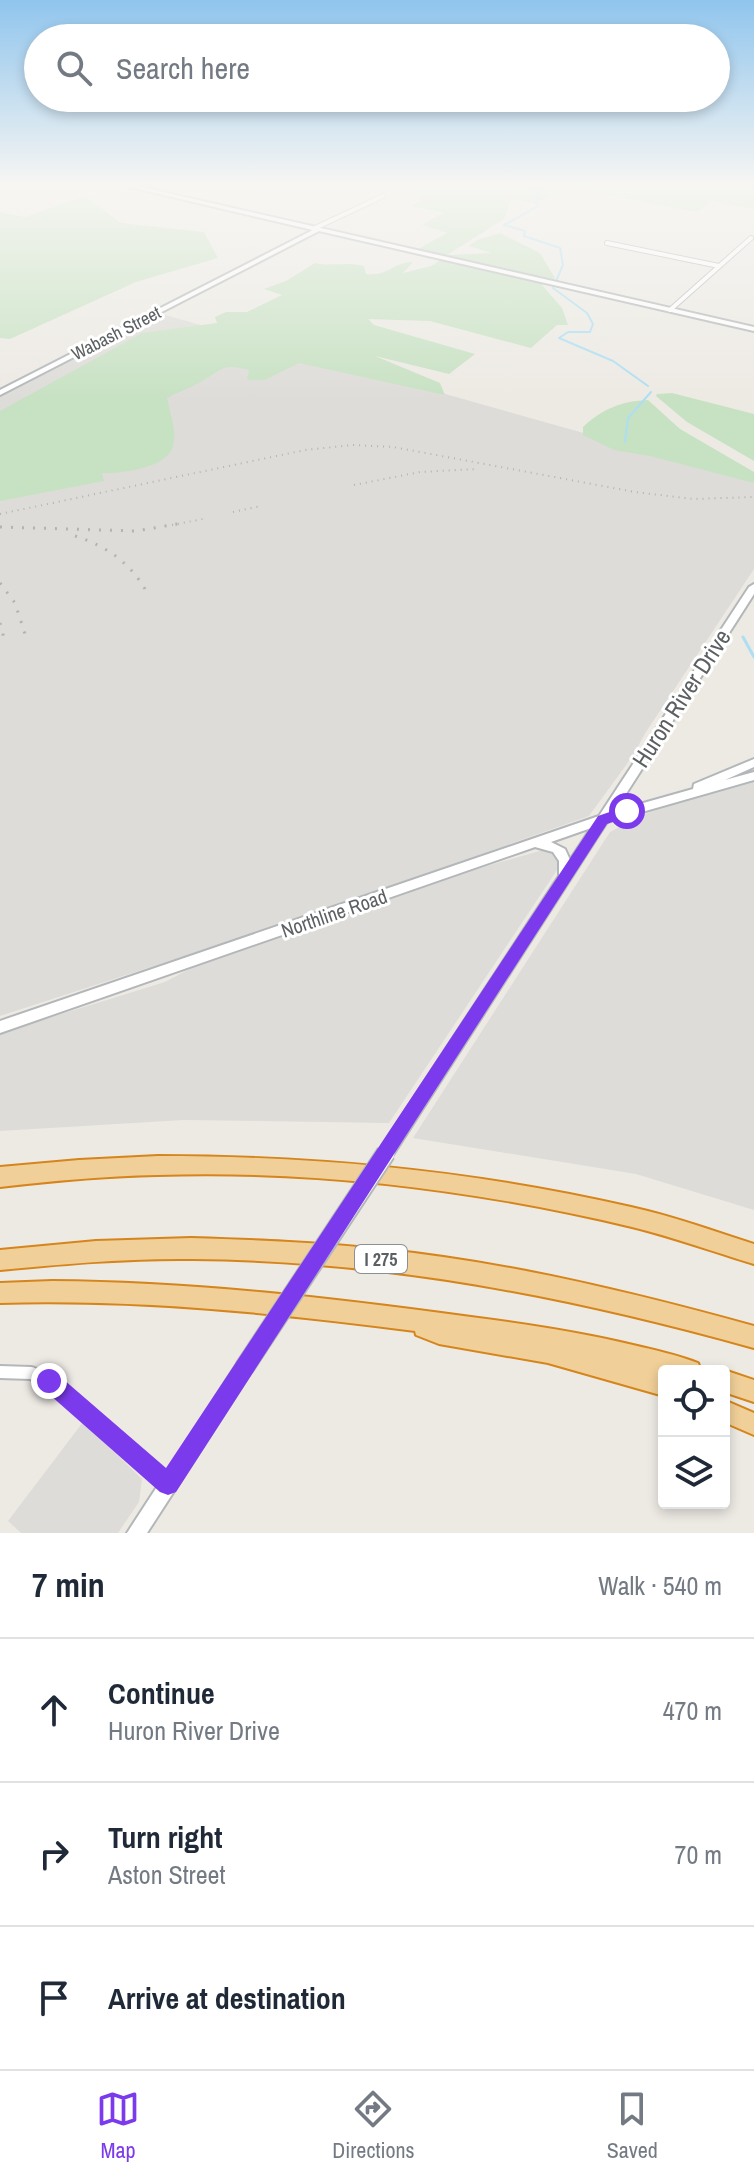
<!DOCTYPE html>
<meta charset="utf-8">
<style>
body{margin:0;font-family:"Archivo Narrow",sans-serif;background:#f2f2f3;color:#1f2937}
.controls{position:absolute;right:24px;bottom:24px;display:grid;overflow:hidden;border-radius:8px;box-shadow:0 4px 12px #0003}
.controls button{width:72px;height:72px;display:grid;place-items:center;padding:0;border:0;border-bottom:2px solid #e0e1e3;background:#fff;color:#1f2937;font:40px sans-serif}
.stop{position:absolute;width:24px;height:24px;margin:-18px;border:6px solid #7c3aed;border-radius:50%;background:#fff}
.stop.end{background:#7c3aed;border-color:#fff;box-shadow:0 2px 8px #0008}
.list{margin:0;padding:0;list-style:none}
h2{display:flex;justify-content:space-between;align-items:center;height:104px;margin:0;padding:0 32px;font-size:34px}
h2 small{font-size:26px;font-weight:400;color:#747a83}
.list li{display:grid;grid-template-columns:52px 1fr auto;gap:24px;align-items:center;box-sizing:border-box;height:144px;padding:0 32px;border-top:2px solid #e0e1e3}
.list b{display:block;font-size:30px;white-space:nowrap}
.list p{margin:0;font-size:26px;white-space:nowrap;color:#747a83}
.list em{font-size:26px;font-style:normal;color:#747a83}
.icon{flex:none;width:44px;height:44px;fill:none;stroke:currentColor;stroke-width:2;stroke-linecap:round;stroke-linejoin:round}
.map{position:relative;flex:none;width:754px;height:1533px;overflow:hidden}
.search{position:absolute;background:#fff;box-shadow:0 4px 12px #0003;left:24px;right:24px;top:24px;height:88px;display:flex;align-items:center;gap:20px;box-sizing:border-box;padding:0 28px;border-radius:44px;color:#747a83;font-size:30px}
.sheet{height:536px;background:#fff}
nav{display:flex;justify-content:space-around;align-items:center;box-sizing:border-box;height:112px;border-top:2px solid #e0e1e3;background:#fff;font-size:22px;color:#747a83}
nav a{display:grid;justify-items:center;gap:4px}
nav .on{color:#7c3aed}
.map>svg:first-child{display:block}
</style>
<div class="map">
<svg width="754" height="1533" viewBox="0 0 754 1533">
<rect width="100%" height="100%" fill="#edeae4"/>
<path fill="#dedcd8" d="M158,313l596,168v88l-108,163 -14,25 -43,59 -306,108 -283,92v-620z
M754,777v433l-118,-36 -223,-36 197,-306 32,-17z
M543,850l9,1 7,6 -2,13 -168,253 -205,-3 -184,11v-98l165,-51 30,-16 281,-97z
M83,1422l59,57 -3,23 -21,31h-97l-13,-12z"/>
<path fill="#c7e1c3" d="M407,185h347v24l-42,-8 -15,11 -132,-25 -28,17 -26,-5 -7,20 -57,36 45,-2 -23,-7 8,-6 23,-7 40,20 15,25 -13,7 20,23 6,17h-11l-26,23 -101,-27 -62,-2 6,6 101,29 -26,20 -74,-18 65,27 5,12 -146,-32 -34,17h-18l2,-10c-27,-7 -25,-1 -47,11 -11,7 -24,11 -35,17 3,15 11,36 5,51 -8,19 -52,25 -70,24l2,8 -104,20v-90l142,-78 75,-10 -2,-6 11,-5h21l35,-17 -18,-6 22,-8 29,-18c16,4 32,-2 49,3l2,8c25,2 26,-12 47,-12l-10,11 28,-7 13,-8 -28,-8 31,-17 -25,-8 22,-12 -32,-7 9,-6z
M85,196l36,27 83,9 14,26 -82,24 -126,57 -10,-1v-126l25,5z
M672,393l82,21v47l-67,-39 -31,-26 1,-2z
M648,400l32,29 74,43v11l-104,-27 -36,-6 -31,-15v-8c19,-18 39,-26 65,-27z"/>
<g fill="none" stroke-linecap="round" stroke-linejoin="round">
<path stroke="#acdef4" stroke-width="2" d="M535,185l-1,5 8,5 -7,3 3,8 -34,19 21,6 -1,5 36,12 3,17 -10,23 34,25 6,11 -3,8h-22l-9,6 54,23 35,25
M625,442l3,-24 23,-26"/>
<path stroke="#acdef4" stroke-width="3" d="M743,637l11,20"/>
<defs>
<path id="street-far1" d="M313,229l70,-33
M607,243l112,23
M670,310l81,-72"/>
<path id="street" d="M0,1372l31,1 18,8 119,103"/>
<path id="secondary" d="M132,185l622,142v4l-435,-100 -319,164v-5l313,-160 -192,-45z
M754,584v10l-139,217 78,-22 1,-5 60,-25v8l-29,13 29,-8v8l-147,42 -216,336 -5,2 -5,-2 -3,-5 3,-5 178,-272v-15l-6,-9 -18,-5 -535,186v-12l599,-205 150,-229zM591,828l-21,32 -5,-11 -14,-7z
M244,1359l6,3 3,6 -3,6 -103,159h-20l111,-171z"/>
<path id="highway" d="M158,1156c160,0 317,15 473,51 42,9 82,24 123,37v20c-40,-12 -81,-27 -122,-37 -154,-37 -316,-57 -475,-52 -52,1 -105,6 -157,12v-20l79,-7z
M191,1238c63,2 125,4 188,11 128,13 252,43 375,77v22c-187,-52 -366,-87 -561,-89 -64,-1 -129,5 -193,11v-20l96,-9z
M52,1281c141,1 280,17 419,36 54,7 109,15 162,28 22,5 44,10 65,18l3,8h-37v25l-116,-33 -109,-19 -23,-9 -1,-4c-138,-18 -276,-32 -415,-28v-20z
M724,1370l30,10v22l-30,-10v-21h-3z
M724,1400l30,13v22l-30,-13z"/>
</defs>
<use href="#street-far1" stroke="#b4b7b9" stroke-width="6"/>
<use href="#street" stroke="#b4b7b9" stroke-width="16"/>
<use href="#secondary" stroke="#b3b7ba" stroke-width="4"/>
<use href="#highway" stroke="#d5851b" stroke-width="4"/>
<use href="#street-far1" stroke="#fff" stroke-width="4"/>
<use href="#street" stroke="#fff" stroke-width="12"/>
<use href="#secondary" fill="#fff" fill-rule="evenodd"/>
<use href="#highway" fill="#f0cf98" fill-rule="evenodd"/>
<path stroke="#b2b3b3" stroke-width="2" stroke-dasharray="1 5" stroke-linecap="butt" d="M354,485l66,-13 57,-3
M233,512l28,-6
M0,514l305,-64 48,-5 40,2 242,45 58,7 61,-2
M172,525l31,-6"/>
<path stroke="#b2b3b3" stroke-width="3" stroke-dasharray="2 9" stroke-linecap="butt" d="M0,527l136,4 47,-8
M75,536c34,11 57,28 74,60
M0,583l15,20 11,34
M0,623l5,19"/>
<defs>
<path id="secondary-bridge" d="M244,1368l142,-215"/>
</defs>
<use href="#secondary-bridge" stroke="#b3b7ba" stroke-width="21" stroke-linecap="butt"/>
<use href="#secondary-bridge" stroke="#fff" stroke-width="17"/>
</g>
<linearGradient id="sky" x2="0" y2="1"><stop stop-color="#90c5ed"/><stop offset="0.46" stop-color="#f7f6f3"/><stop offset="1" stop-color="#f7f6f3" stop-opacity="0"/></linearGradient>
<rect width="754" height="400" fill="url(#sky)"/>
<path fill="#7c3aed" d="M627,806l6,5 -2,4 -24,9 -431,668 -8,3 -8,-3 -118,-104 -3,-7 3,-8 7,-3 7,3 110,95 432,-652z"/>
<g text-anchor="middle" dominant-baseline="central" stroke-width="6" stroke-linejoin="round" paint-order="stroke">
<g font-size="18" fill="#5c6063" stroke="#fff">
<text transform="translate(116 333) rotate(-27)">Wabash Street</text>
</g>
<rect fill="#fff" stroke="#8d9092" stroke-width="2" x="355" y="1245" width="52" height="28" rx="6"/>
<g font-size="18" font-weight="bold" fill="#5c6063">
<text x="381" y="1259">I 275</text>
</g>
<g font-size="20" fill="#5c6063" stroke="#fff">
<text transform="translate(334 913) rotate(-19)">Northline Road</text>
</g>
<g font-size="24" fill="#5c6063" stroke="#fff">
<text transform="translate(681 698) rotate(-57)">Huron River Drive</text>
</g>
</g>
</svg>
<div class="controls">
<button><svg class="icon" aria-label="locate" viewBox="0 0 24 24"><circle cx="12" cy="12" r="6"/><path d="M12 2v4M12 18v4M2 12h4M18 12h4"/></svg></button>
<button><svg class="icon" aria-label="layers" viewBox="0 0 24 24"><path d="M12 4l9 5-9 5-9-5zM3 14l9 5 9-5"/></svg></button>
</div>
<div class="stop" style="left:627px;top:811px"></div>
<div class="stop end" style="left:49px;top:1381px"></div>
<div class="search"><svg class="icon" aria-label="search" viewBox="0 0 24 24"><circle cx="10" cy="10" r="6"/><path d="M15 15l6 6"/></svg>Search here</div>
</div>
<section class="sheet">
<h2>7 min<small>Walk · 540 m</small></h2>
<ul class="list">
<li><svg class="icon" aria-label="ahead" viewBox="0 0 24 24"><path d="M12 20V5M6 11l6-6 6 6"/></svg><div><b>Continue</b><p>Huron River Drive</p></div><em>470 m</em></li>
<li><svg class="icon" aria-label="right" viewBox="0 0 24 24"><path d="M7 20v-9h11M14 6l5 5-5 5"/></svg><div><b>Turn right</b><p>Aston Street</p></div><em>70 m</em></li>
<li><svg class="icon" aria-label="arrive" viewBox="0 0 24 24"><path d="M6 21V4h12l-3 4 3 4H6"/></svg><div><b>Arrive at destination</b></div></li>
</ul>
</section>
<nav>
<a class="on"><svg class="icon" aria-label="map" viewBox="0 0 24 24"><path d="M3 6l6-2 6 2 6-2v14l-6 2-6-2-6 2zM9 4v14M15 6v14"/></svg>Map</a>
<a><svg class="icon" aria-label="directions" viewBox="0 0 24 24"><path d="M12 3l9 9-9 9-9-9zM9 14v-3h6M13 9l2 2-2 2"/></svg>Directions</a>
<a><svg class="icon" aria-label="saved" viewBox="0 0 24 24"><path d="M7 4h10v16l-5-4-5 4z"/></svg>Saved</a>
</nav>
